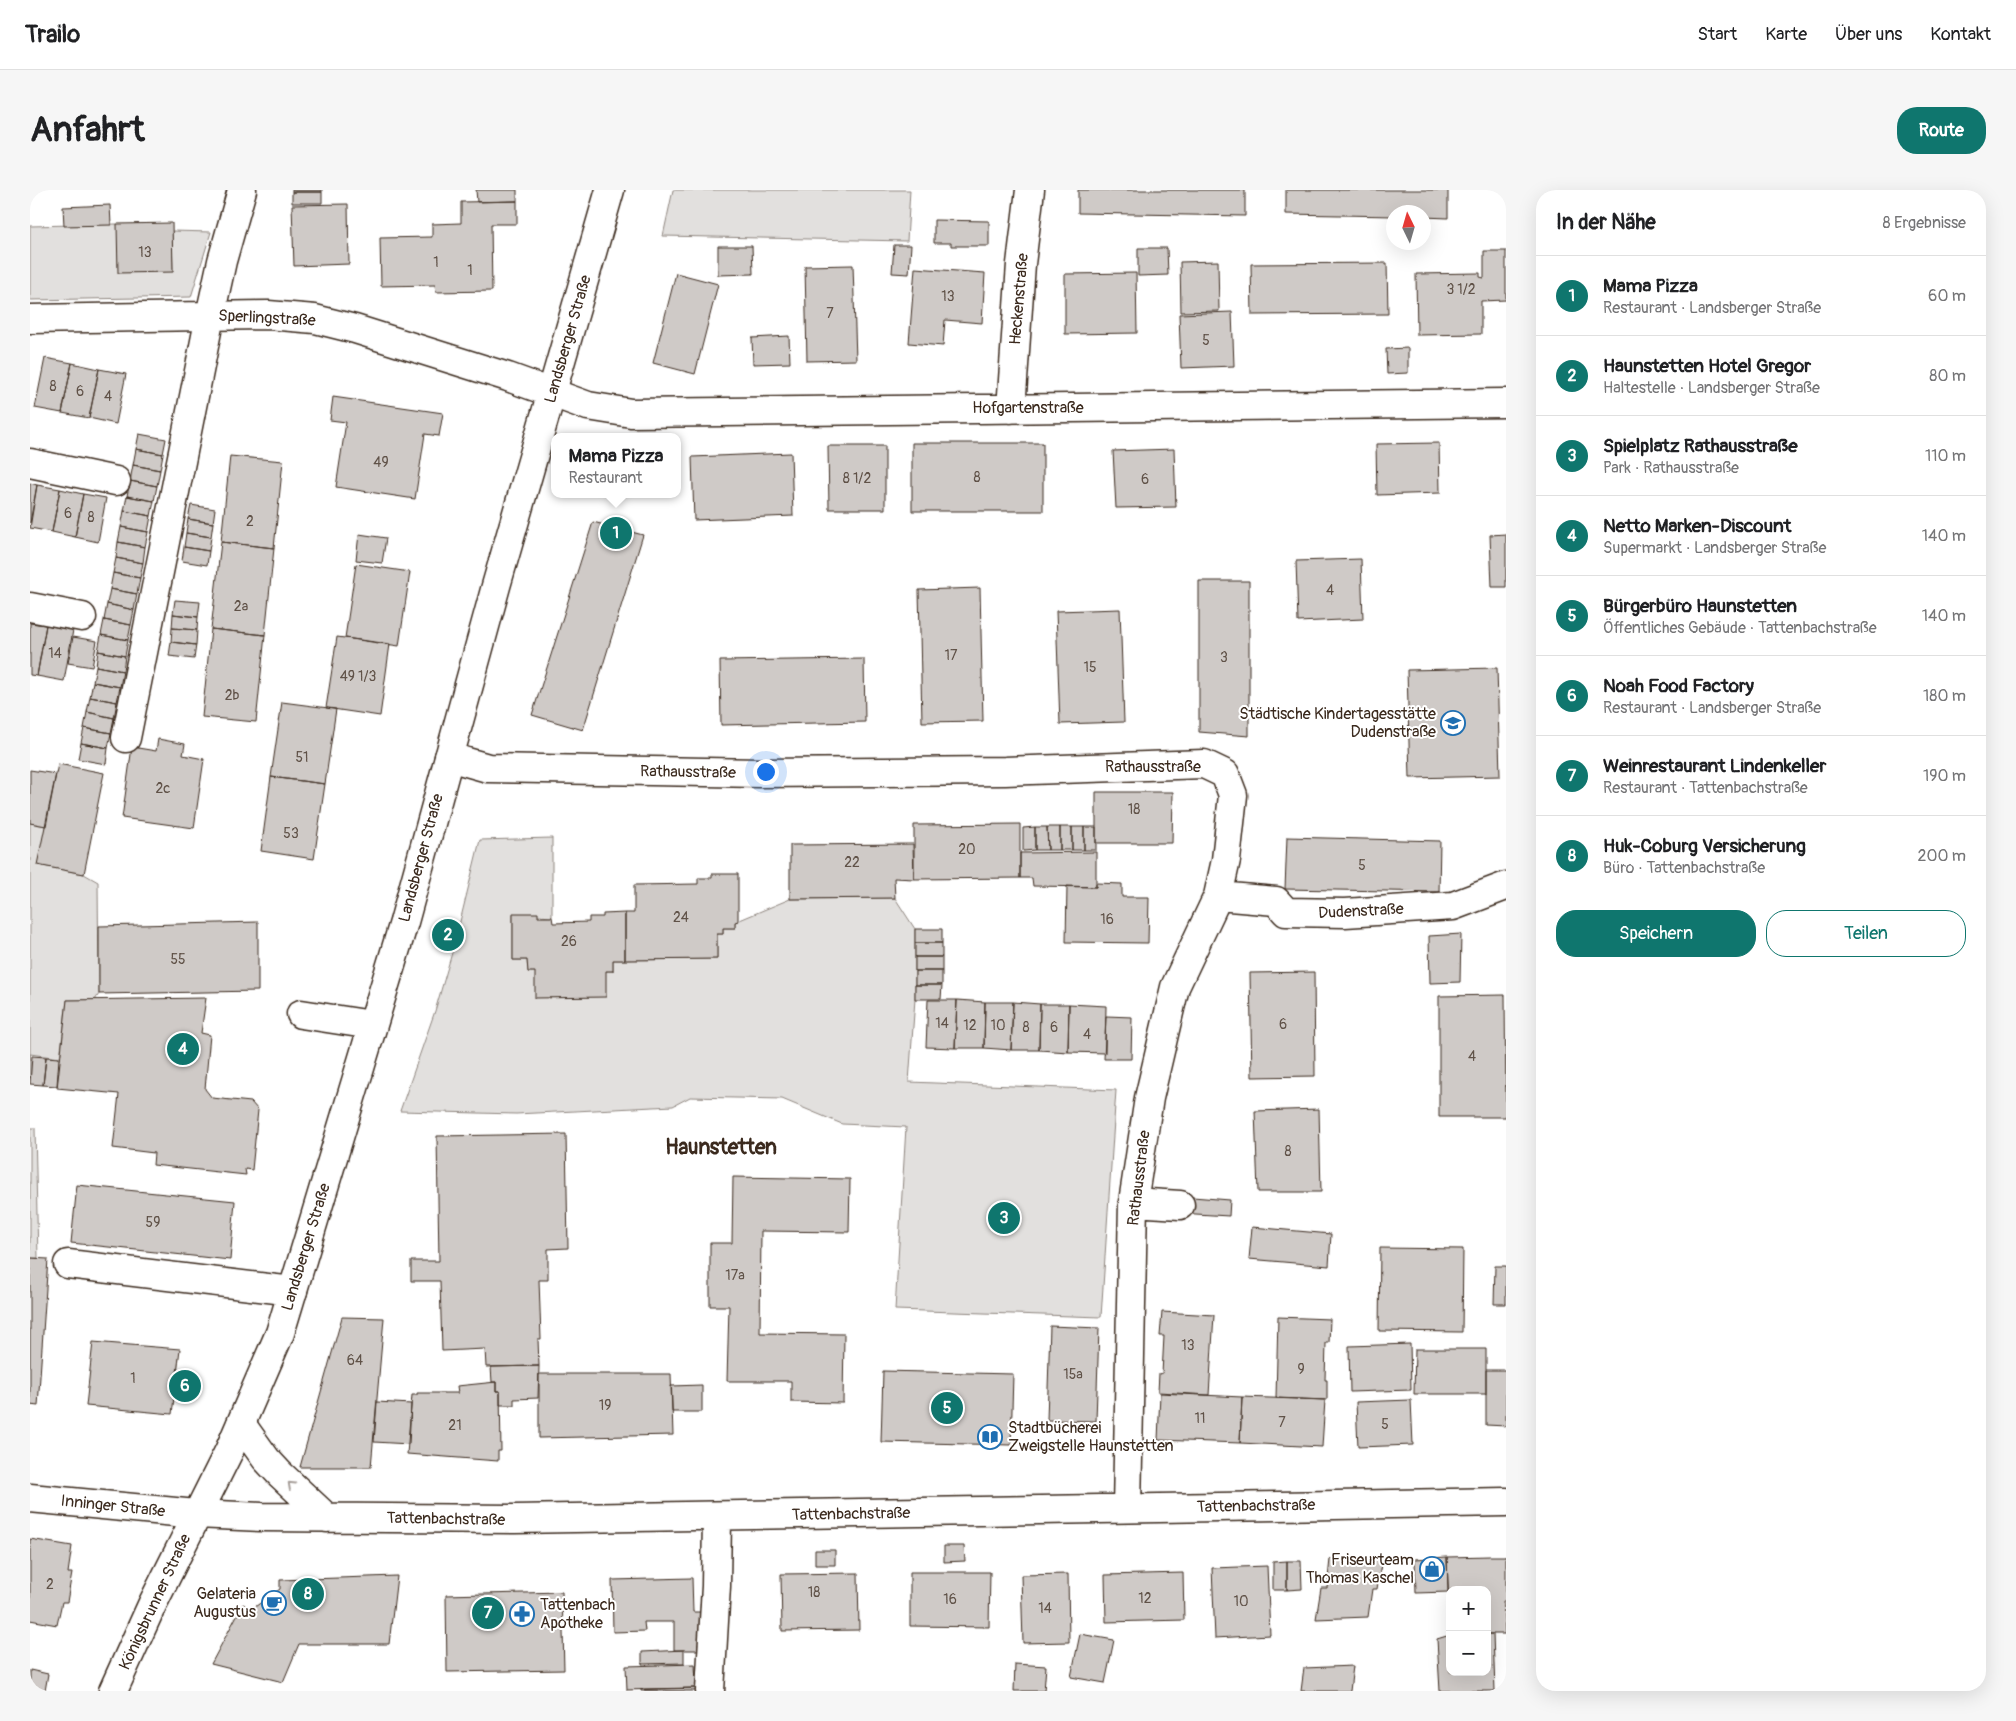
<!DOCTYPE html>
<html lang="de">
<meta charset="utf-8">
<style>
body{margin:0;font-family:Pangolin,sans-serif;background:#f6f6f6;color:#202124}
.controls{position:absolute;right:15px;bottom:15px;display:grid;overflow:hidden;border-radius:10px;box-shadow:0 5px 20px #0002}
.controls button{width:45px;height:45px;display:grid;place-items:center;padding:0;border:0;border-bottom:1px solid #e0e0e0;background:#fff;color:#202124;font:25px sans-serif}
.compass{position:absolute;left:1356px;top:15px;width:45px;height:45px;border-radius:50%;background:#fff;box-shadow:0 5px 20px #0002;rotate:355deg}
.you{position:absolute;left:735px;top:581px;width:18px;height:18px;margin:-12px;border:4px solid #fff;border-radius:50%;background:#1a73e8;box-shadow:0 0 0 8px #1a73e833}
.badge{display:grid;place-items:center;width:32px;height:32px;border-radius:50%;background:#0f766e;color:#fff;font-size:16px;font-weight:700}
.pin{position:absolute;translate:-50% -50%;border:2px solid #fff;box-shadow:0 1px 5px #0006}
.popup{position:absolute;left:521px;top:243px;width:130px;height:65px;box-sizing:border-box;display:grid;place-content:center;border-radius:10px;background:#fff;filter:drop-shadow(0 1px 4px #0005);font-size:16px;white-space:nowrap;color:#757577}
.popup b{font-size:19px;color:#202124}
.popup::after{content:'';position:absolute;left:50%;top:100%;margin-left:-10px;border:10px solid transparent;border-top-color:#fff}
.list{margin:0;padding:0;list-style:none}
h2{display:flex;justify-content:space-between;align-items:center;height:65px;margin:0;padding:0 20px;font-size:21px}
h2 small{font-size:16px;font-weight:400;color:#757577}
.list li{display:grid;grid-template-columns:32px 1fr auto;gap:15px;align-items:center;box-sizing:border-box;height:80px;padding:0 20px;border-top:1px solid #e0e0e0}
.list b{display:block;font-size:19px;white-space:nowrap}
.list p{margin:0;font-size:16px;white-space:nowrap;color:#757577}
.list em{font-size:16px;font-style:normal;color:#757577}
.actions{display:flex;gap:10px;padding:15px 20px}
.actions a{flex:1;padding:11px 0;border:1px solid #0f766e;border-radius:20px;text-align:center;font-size:18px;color:#0f766e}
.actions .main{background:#0f766e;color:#fff}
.map{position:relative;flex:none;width:1476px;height:1501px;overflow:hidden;border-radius:20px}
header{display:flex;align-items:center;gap:30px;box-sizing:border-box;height:70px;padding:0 25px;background:#fff;border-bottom:1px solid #e0e0e0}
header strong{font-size:24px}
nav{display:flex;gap:28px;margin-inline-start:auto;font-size:18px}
.intro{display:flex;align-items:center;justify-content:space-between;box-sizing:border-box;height:120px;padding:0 30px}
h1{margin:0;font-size:35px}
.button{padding:12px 22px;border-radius:20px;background:#0f766e;color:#fff;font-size:18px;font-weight:700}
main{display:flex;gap:30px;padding:0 30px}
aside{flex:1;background:#fff;border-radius:20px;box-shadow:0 5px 20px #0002}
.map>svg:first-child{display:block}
</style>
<header>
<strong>Trailo</strong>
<nav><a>Start</a><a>Karte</a><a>Über uns</a><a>Kontakt</a></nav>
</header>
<div class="intro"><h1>Anfahrt</h1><a class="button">Route</a></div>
<main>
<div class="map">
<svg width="1476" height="1501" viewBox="0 0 1476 1501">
<rect width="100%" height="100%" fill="#fff"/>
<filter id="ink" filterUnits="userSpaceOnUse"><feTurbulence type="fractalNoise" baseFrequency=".02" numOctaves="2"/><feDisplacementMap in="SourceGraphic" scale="10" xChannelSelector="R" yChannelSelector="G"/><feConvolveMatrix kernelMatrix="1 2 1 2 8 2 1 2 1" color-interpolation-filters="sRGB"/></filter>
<g filter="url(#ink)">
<path fill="#e2e0de" stroke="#8e857e" d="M643,0h237l-3,51 -244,-5z
M87,34l56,48 -1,-41 39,1 -20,65 -161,3v-74z
M0,633l16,3 -8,39 46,9 14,8 1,112 -4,6h-28l-7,58 -30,-4v24z
M522,648v79l-39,-3v46h14l1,12 85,-1v-11l104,-1v-25h6v-6h12v-6l55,-23 105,-1 20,31v70l-6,83 207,8 -15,227 -206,-7 11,-183 -64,-3 -60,-25 -92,-2 -17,9 -157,8 -116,-3 35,-100 19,-65 26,-106z
M0,938h5l3,130h-8z"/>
<path fill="#cfcac7" stroke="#3b2a1e" d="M262,0h30v2h-30z
M446,0h41v11l-40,1z
M1048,0h167v26l-167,-3z
M1256,0h162v28l-24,-1v-5h-30v4l-108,-2z
M262,2h30v11h-30z
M487,11v23h-26l1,67 -56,1 -1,-7 -54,1 -1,-48 52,-1v-13l29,-1v-21z
M318,14l1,60 -55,2 -2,-61z
M80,15l1,20 -47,1 -1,-19z
M904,30l55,1v25h-38v-3h-17z
M142,33l1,49 -55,1 -1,-49z
M864,55h17l-2,29 -17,-1z
M688,56h34l1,28 -35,1z
M1108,58h29l1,27 -30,1z
M1454,61h22v49l-25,1v33l-64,1 -1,-61 64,-1v4l4,1z
M1188,71l1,50 -38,1 -1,-50z
M1357,73l1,51 -136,1 -1,-51z
M823,75l3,95 -49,1 -2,-95z
M885,78l70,5 -3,50 -37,-3 -2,26 -34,-3z
M646,83l42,11 -23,90 -42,-11z
M1106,83l1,60 -72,1v-60z
M1202,122l2,54 -53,2 -2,-54z
M759,146l1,27 -37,1 -1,-26z
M1378,158v25l-21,1 -1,-25z
M15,168l27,5 -10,50 -27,-5z
M42,173l27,6 -10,49 -27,-5z
M69,179l27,5 -10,50 -27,-6z
M303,207l110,16 -4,23 -14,-2 -10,65 -79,-12 10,-65 -16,-2z
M109,244l27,5 -3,15 -27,-5z
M882,253h131v68h-131z
M1409,253l1,50 -63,2 -1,-51z
M798,256h57v63h-56z
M106,259l27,5 -3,16 -27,-5z
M1144,259l2,58 -60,1 -3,-57z
M761,263l2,63 -99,4 -2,-63z
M200,266l53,5 -9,87 -53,-6z
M103,275l27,5 -3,16 -27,-5z
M100,291l27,5 -3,15 -27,-5z
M0,293l7,2 -7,38z
M7,295l23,4 -8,43 -22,-4z
M30,299l23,5 -8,43 -23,-5z
M53,304l23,4 -8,44 -23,-5z
M97,306l27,5 -3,15 -27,-5z
M161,315l24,4 -2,14 -25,-4z
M94,321l27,5 -3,16 -27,-5z
M158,329l25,4 -2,14 -25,-4z
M563,332l50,13 -60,195 -51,-15z
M91,337l27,5 -3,15 -27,-5z
M156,343l25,4 -2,14 -25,-4z
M329,344l27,4 -4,25 -26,-3z
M1476,344v53h-14l-2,-52z
M88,352l27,5 -2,16 -27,-5z
M191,352l53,6 -9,87 -54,-6z
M154,357l25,4 -2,14 -25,-4z
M86,368l27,5 -3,15 -27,-5z
M1331,369l2,60 -65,3 -2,-61z
M326,374l54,8 -11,74 -54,-8z
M83,383l27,5 -3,16 -27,-5z
M1169,391h50v155l-50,-4z
M950,398l3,133 -61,1 -3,-132z
M80,399l27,5 -3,16 -27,-6z
M145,410l25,2 -2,15 -25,-3z
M77,414l27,6 -3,15 -27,-5z
M1090,419l4,113 -64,2 -4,-113z
M143,424l25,3 -1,13 -25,-2z
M74,430l27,5 -3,15 -27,-5z
M0,433l16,2 -9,51 -7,-1z
M16,435l27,5 -9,51 -27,-5z
M142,438l25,2 -1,15 -25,-3z
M181,439l54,6 -9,87 -54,-5z
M71,445l27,5 -3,16 -27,-5z
M43,447l24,4 -5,26 -24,-4z
M307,447l53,7 -10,72 -54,-8z
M141,452l25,3 -2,14 -25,-3z
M68,461l27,5 -2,15 -27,-5z
M834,469l1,63 -144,3 -1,-64z
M66,476l27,5 -3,16 -27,-5z
M1467,478l3,108 -90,2 -3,-108z
M63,492l27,5 -3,15 -27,-5z
M60,507l27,5 -3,16 -27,-6z
M252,512l54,7 -11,75 -54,-7z
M57,522l27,6 -3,15 -27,-5z
M54,538l27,5 -3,15 -27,-5z
M128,549l27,5 -2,11 21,4 -10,69 -72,-10 10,-71 24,4z
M51,553l27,5 -2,16 -28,-5z
M28,574l46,9 -20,101 -47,-9z
M0,580l26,4 -10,52 -16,-3z
M241,587l54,7 -11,75 -53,-8z
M1066,602h77l-1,51h-76z
M990,634v54l-106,1v-54z
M1005,637v23l-12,1v-23z
M1005,637h12l1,23h-13z
M1017,637h13v23h-12z
M1030,637h12v23h-12z
M1042,637h12v23h-12z
M1054,637h12v23h-12z
M1257,647l153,4 -1,51 -154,-3z
M883,654l1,35 -20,-1 1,20 -105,1v-54z
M1066,662v35l-63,-1 -1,-8h-12v-25z
M682,684h26v47l-3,1v6h-12v6h-6v25l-92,1v-47h9v-28l64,-1v-6h14z
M1066,693l26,1v13h27l-1,46 -82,-1 1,-56 29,1z
M483,723h25v4h14l1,6 36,-1v-5h14v-3l22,-1v47h-12v11h-7v26l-71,1v-26h-7l-1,-12h-14z
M228,732v69l-159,3v-68z
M885,739h27v14h-27z
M1431,744l-1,48 -30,1 -1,-47z
M885,753h27v14h-27z
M885,767h27v14h-27z
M885,781h27v14h-27z
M1284,782l1,104 -63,1 -2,-104z
M885,795h27l-1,14h-26z
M1475,805l1,122h-67v-121z
M176,808l-5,35 9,2 -5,54 7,9 39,4 7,8 -6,60 -7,-1 1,6 -93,-10 1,-12 -41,-5 6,-54 -62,-6 10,-88z
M898,810h29l-2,48 -29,-1z
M927,810l28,2 -1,46h-29z
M955,812h28l-2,48 -27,-2z
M983,812l27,2 -1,46h-28z
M1010,814h29l-1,48 -29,-2z
M1039,814l37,2 -1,47 -37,-1z
M1076,826l26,1 -1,42h-27z
M2,866l14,1 -3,28 -13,-1z
M16,867l13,1 -2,28 -14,-1z
M1289,919l2,83h-63l-3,-81z
M536,944l2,114 -20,1v31h-9l2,59h-3l1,27 -53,1 -1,-18 -43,2 -2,-70h-29v-20h28l-2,-125z
M703,987l117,2 -1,53 -88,-1 -1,102 84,1 -1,69 -52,-1v-21h-64l2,-75h-19v-63h22z
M47,995l158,16 -5,59 -159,-17z
M1150,1006l50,4 -1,16 -50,-3z
M1222,1037l79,7 -2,32 -80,-7z
M1350,1058l83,1 -1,83 -83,-1z
M0,1068l18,1 -10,147 -8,-1z
M1465,1076h11v38h-12z
M1132,1122l52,3 -5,80 -51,-3 1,-19 3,1 2,-38h-4z
M312,1127l42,1 -13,149h-71z
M1248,1127l52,2 -1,24h-3l-1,37h2v20l-51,-2z
M1020,1136l49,2 -3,93 -49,-1z
M63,1152l87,7 -8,65 -86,-8z
M1380,1154l1,46 -61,2 -1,-46z
M1385,1159h71v45h-72z
M509,1176l-1,32 -24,1v6h-14v-14h-4v-9h-4l-1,-15z
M1456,1180h20v56l-20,-1z
M853,1181l130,3 -2,71 -130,-3z
M509,1184h132l2,61 -134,3z
M466,1192v9h4l1,60h-3v10l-91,-7 5,-59h5v-2h41l-1,-7z
M672,1195v27h-30l-1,-26z
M1130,1203l82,4 -2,46 -82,-3z
M1212,1207l83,3 -3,47 -82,-4z
M1381,1210l2,45 -55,2 -2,-45z
M347,1212l34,2 -2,40 -35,-2z
M0,1349l42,7 -4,27h4l-5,29h-5l-5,23 -27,-5z
M914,1356h20l1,15 -21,1z
M785,1360h20v15h-20z
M1460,1366h16v45h-3l2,33h-18v-44h-37v44l-3,-77z
M1417,1367l1,35 -32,1 -1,-34z
M1352,1368l-5,31h-5l-4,28 -52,2 5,-31h6l3,-29z
M1257,1371v29h-14v-28z
M1257,1371h14l1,28 -15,1z
M1237,1376l3,69 -55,3 -3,-70z
M880,1382h80l-1,55 -79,-1z
M828,1383l1,57 -77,1 -1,-57z
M1153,1383l1,47 -78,2 -1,-47z
M1038,1384l1,68 -46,1 -2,-68z
M367,1386l-8,68h-90l-16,38 -72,-18 32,-60 9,5 28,-20v-9z
M662,1388l1,34h14l1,38h-34v-28h-30l1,9 -32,1 -1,-52z
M532,1402l2,78 -117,2 -1,-77z
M1050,1444l34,6 -9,43 -34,-6z
M1457,1444h6l2,57h-55l-3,-52 13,-4v37h37z
M654,1460v13l-42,1v-12z
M665,1474l1,24 -69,2 -1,-24z
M985,1474l31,2 -2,25h-30z
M1323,1476l-3,25h-49l3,-23z
M0,1480l18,4 -3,17h-15z
M666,1498v3h-55v-2z"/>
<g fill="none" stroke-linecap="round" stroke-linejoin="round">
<defs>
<path id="minor" d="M0,129l238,-4 47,4 40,10 153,48 80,29 43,7 875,-10
M981,219l10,-145 9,-74
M0,273l86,18
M0,417l52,10
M96,548l84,-422 12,-55 20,-71
M419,567l39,11 272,5 245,-2 199,-7 21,10 8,21 -7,65 -8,36 -43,91 -26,111 -16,104 -6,306
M1188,706l58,5 10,11 59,1 108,-7 53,-20
M271,824l71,11
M1103,1012l47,3
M38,1074l225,27
M211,1234l25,35 14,15 47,44
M166,1324l66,3 253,2 991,-17
M680,1501l6,-105 1,-70"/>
<path id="major" d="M0,1308l166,16
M83,1501l39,-86 77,-154 51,-118 124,-411 92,-336 114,-396"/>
</defs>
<use href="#minor" stroke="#3b2a1e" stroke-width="31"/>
<use href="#major" stroke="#3b2a1e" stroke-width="31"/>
<use href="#minor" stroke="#fff" stroke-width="28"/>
<use href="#major" stroke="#fff" stroke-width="28"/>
</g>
<defs><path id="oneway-chevron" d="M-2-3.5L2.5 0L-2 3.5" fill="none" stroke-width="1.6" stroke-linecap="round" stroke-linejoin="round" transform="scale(1.25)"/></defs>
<use stroke="#a79f9a" href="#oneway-chevron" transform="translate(261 1295) rotate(-137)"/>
</g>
<defs>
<symbol id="school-ring" viewBox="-11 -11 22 22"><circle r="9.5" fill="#fff" stroke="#1f6fb2" stroke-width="1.5"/><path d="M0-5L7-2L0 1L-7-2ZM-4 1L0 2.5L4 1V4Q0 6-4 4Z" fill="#1f6fb2"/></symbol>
<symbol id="library-ring" viewBox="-11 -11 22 22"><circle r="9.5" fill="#fff" stroke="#1f6fb2" stroke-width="1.5"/><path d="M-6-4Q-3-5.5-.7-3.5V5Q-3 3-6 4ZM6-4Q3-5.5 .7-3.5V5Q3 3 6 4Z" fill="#1f6fb2"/></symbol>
<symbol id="shop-ring" viewBox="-11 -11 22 22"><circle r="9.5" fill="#fff" stroke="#1f6fb2" stroke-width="1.5"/><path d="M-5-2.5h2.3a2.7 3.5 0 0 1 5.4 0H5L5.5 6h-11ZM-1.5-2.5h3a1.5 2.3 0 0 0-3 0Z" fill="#1f6fb2"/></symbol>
<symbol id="cafe-ring" viewBox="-11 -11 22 22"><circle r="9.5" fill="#fff" stroke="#1f6fb2" stroke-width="1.5"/><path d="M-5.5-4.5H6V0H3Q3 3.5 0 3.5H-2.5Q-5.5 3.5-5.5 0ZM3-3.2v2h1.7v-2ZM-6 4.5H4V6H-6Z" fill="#1f6fb2"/></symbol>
<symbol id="pharmacy-ring" viewBox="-11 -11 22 22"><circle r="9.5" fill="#fff" stroke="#1f6fb2" stroke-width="1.5"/><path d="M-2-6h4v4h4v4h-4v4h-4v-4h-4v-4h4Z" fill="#1f6fb2"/></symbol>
</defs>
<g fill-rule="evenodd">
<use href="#school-ring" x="1409" y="519" width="28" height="28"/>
<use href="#library-ring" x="946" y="1233" width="28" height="28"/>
<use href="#shop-ring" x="1388" y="1365" width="28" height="28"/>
<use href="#cafe-ring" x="230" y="1399" width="28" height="28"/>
<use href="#pharmacy-ring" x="478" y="1410" width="28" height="28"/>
</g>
<g text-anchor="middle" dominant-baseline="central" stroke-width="4" stroke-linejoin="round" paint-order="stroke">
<g font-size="14" fill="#605248">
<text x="115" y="62">13</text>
<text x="406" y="72">1</text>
<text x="440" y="80">1</text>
<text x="1431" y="99">3 1/2</text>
<text x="918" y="106">13</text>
<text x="800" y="123">7</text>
<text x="1176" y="150">5</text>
<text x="23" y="196">8</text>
<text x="50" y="201">6</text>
<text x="78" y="206">4</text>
<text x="351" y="272">49</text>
<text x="947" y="287">8</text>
<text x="827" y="288">8 1/2</text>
<text x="1115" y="289">6</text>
<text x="38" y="323">6</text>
<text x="61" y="327">8</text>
<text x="220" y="331">2</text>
<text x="1300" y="400">4</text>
<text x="211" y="416">2a</text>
<text x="25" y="463">14</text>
<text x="921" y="465">17</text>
<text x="1194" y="467">3</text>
<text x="1060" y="477">15</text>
<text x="328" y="486">49 1/3</text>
<text x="202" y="505">2b</text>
<text x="272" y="567">51</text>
<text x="133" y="598">2c</text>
<text x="1104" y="619">18</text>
<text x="261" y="643">53</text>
<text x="937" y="659">20</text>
<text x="822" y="672">22</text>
<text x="1332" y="675">5</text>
<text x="651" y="727">24</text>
<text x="1077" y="729">16</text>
<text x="539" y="751">26</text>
<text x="148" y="769">55</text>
<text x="912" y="833">14</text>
<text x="1253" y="834">6</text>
<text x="940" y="835">12</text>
<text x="968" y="835">10</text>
<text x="996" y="837">8</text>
<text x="1024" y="837">6</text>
<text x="1057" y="844">4</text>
<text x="1442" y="866">4</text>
<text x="1258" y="961">8</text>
<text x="123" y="1032">59</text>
<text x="705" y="1085">17a</text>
<text x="1158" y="1155">13</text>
<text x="325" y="1170">64</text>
<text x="1271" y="1179">9</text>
<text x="1043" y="1184">15a</text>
<text x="103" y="1188">1</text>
<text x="575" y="1215">19</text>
<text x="1170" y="1228">11</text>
<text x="1252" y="1232">7</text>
<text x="1355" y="1234">5</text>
<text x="425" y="1235">21</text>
<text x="20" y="1394">2</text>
<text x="784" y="1402">18</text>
<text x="1115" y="1408">12</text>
<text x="920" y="1409">16</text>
<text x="1211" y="1411">10</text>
<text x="1015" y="1418">14</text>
</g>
<g font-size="16" fill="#3b2a1e" stroke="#fff">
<text transform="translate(989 109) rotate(-85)">Heckenstraße</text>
<text transform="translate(237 128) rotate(3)">Sperlingstraße</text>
<text transform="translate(538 149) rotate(-74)">Landsberger Straße</text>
<text x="998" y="218">Hofgartenstraße</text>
<text x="1123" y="577">Rathausstraße</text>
<text transform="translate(658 582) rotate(1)">Rathausstraße</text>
<text transform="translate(391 668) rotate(-75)">Landsberger Straße</text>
<text transform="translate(1331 721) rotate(-3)">Dudenstraße</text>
<text transform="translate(1109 988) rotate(-83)">Rathausstraße</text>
<text transform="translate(276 1057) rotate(-73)">Landsberger Straße</text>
<text transform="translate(83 1316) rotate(6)">Inninger Straße</text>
<text transform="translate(1226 1316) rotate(-1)">Tattenbachstraße</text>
<text transform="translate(821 1324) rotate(-1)">Tattenbachstraße</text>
<text transform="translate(416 1329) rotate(1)">Tattenbachstraße</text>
<text transform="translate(125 1412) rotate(-65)">Königsbrunner Straße</text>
</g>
<g font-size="16" fill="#3b2a1e" stroke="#fff" text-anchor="end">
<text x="1406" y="524">Städtische Kindertagesstätte<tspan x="1406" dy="18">Dudenstraße</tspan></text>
<text x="978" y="1238" text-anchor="start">Stadtbücherei<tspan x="978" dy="18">Zweigstelle Haunstetten</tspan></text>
<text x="1384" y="1370">Friseurteam<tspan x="1384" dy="18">Thomas Kaschel</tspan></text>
<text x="226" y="1404">Gelateria<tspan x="226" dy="18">Augustus</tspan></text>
<text x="510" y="1415" text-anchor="start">Tattenbach<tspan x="510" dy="18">Apotheke</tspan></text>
</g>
<g font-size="21" font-weight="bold" fill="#3b2a1e" stroke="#fff">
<text x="691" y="957">Haunstetten</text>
</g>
</g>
</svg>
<div class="controls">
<button>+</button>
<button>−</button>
</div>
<svg class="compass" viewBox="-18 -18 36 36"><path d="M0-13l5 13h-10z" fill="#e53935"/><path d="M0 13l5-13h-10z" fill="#757577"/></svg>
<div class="you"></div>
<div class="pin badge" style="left:586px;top:343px">1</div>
<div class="popup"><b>Mama Pizza</b>Restaurant</div>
<div class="pin badge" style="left:418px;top:745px">2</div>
<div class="pin badge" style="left:974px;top:1028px">3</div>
<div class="pin badge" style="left:153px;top:859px">4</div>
<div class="pin badge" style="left:917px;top:1218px">5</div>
<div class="pin badge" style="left:155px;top:1196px">6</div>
<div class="pin badge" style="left:458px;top:1423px">7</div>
<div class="pin badge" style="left:278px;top:1404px">8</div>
</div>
<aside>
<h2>In der Nähe<small>8 Ergebnisse</small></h2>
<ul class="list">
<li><span class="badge">1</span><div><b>Mama Pizza</b><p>Restaurant · Landsberger Straße</p></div><em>60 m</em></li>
<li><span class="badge">2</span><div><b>Haunstetten Hotel Gregor</b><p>Haltestelle · Landsberger Straße</p></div><em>80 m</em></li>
<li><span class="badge">3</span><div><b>Spielplatz Rathausstraße</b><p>Park · Rathausstraße</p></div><em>110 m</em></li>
<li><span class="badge">4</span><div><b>Netto Marken-Discount</b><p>Supermarkt · Landsberger Straße</p></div><em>140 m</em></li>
<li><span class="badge">5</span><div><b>Bürgerbüro Haunstetten</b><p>Öffentliches Gebäude · Tattenbachstraße</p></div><em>140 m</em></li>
<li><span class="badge">6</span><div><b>Noah Food Factory</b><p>Restaurant · Landsberger Straße</p></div><em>180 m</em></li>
<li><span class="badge">7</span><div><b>Weinrestaurant Lindenkeller</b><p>Restaurant · Tattenbachstraße</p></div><em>190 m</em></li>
<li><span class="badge">8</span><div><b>Huk-Coburg Versicherung</b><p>Büro · Tattenbachstraße</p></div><em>200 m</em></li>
</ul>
<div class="actions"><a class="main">Speichern</a><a>Teilen</a></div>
</aside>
</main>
